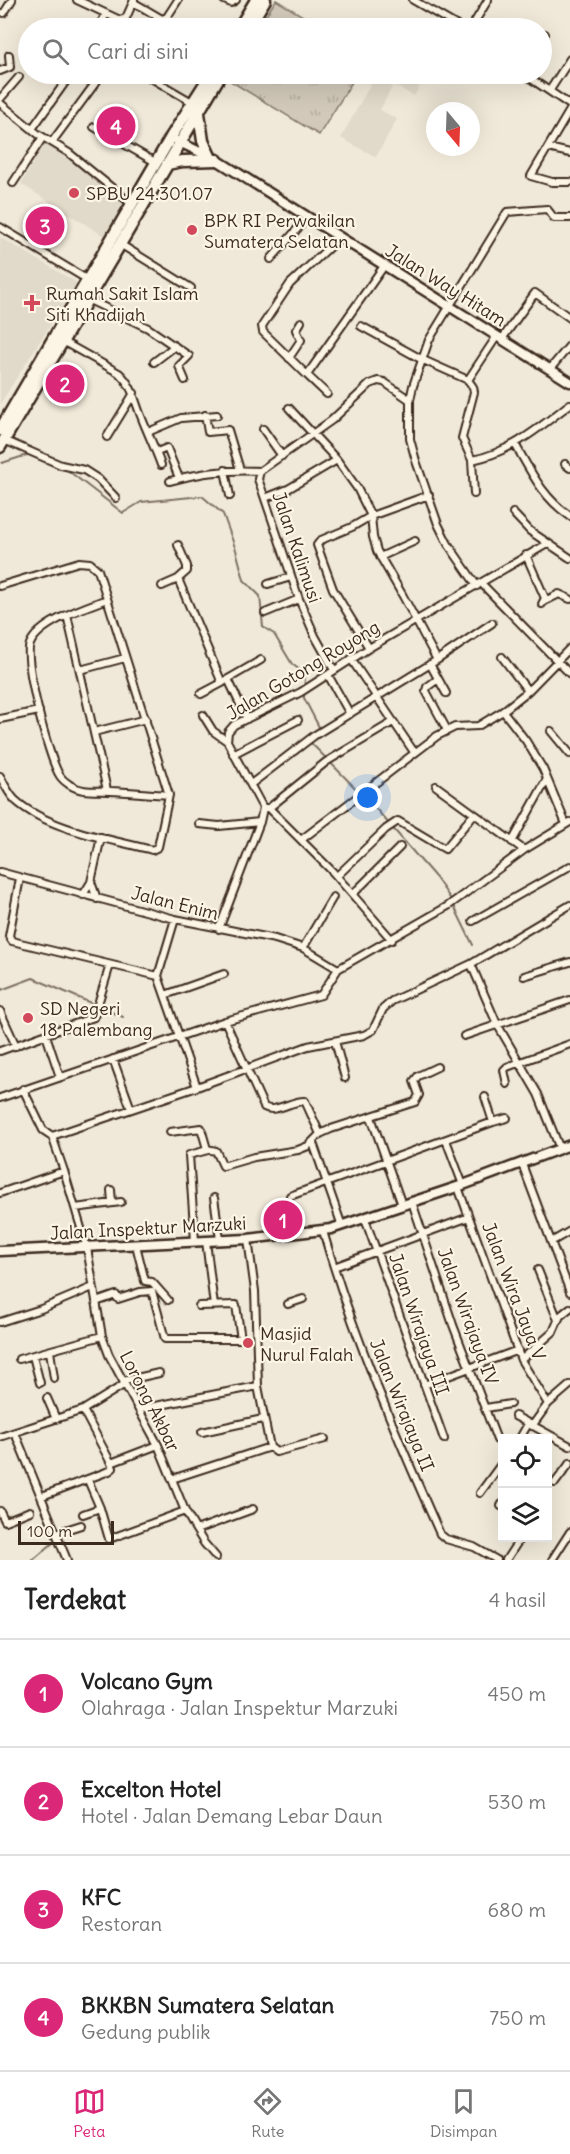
<!DOCTYPE html>
<html lang="id">
<meta charset="utf-8">
<style>
body{margin:0;font-family:Delius,sans-serif;background:#f6f6f6;color:#222}
.controls{position:absolute;right:18px;bottom:18px;display:grid;overflow:hidden;border-radius:0px;box-shadow:0 6px 24px #0002}
.controls button{width:54px;height:54px;display:grid;place-items:center;padding:0;border:0;border-bottom:2px solid #e0e0e0;background:#fff;color:#222;font:30px sans-serif}
.compass{position:absolute;left:426px;top:102px;width:54px;height:54px;border-radius:50%;background:#fff;box-shadow:0 6px 24px #0002;rotate:161deg}
.scale{position:absolute;left:18px;bottom:15px;width:96px;box-sizing:border-box;padding-left:6px;border:3px solid #3b2a1e;border-top:0;font-size:16px;line-height:21px;white-space:nowrap;color:#3b2a1e;-webkit-text-stroke:4px #fcf5e5;paint-order:stroke}
.you{position:absolute;left:368px;top:798px;width:21px;height:21px;margin:-15px;border:4px solid #fff;border-radius:50%;background:#1a73e8;box-shadow:0 0 0 9px #1a73e833}
.badge{display:grid;place-items:center;width:39px;height:39px;border-radius:50%;background:#db2777;color:#fff;font-size:20px;font-weight:700}
.pin{position:absolute;translate:-50% -50%;border:3px solid #fff;box-shadow:0 2px 6px #0006}
.list{margin:0;padding:0;list-style:none}
h2{display:flex;justify-content:space-between;align-items:center;height:78px;margin:0;padding:0 24px;font-size:26px}
h2 small{font-size:20px;font-weight:400;color:#767676}
.list li{display:grid;grid-template-columns:39px 1fr auto;gap:18px;align-items:center;box-sizing:border-box;height:108px;padding:0 24px;border-top:2px solid #e0e0e0}
.list b{display:block;font-size:22px;white-space:nowrap}
.list p{margin:0;font-size:20px;white-space:nowrap;color:#767676}
.list em{font-size:20px;font-style:normal;color:#767676}
.icon{flex:none;width:33px;height:33px;fill:none;stroke:currentColor;stroke-width:2;stroke-linecap:round;stroke-linejoin:round}
.map{position:relative;flex:none;width:570px;height:1560px;overflow:hidden}
.search{position:absolute;background:#fff;box-shadow:0 6px 24px #0002;left:18px;right:18px;top:18px;height:66px;display:flex;align-items:center;gap:15px;box-sizing:border-box;padding:0 21px;border-radius:33px;color:#767676;font-size:22px}
.sheet{height:510px;background:#fff}
nav{display:flex;justify-content:space-around;align-items:center;box-sizing:border-box;height:84px;border-top:2px solid #e0e0e0;background:#fff;font-size:16px;color:#767676}
nav a{display:grid;justify-items:center;gap:3px}
nav .on{color:#db2777}
.map>svg:first-child{display:block}
</style>
<div class="map">
<svg width="570" height="1560" viewBox="0 0 570 1560">
<defs>
<pattern id="grass-tufts" width="24" height="20" patternUnits="userSpaceOnUse" patternTransform="scale(1.5)"><rect width="24" height="20" fill="#d2c9ba"/><path d="M3 7l-1-3M5 7V3M7 7l1-3M15 17l-1-3M17 17v-4M19 17l1-3" fill="none" stroke="#b5ad9f"/></pattern>
</defs>
<rect width="100%" height="100%" fill="#f0e9d9"/>
<filter id="ink" filterUnits="userSpaceOnUse"><feTurbulence type="fractalNoise" baseFrequency=".0167" numOctaves="2"/><feDisplacementMap in="SourceGraphic" scale="12" xChannelSelector="R" yChannelSelector="G"/><feConvolveMatrix kernelMatrix="1 2 1 2 8 2 1 2 1" color-interpolation-filters="sRGB"/></filter>
<g filter="url(#ink)">
<path fill="#e1d9c9" d="M376,74h27l18,10 -7,12 -21,-11 -13,25 17,9 -21,38 -35,-19z
M45,142l79,60 -20,34 -83,-52z
M0,237l77,46 -77,121z"/>
<path fill="url(#grass-tufts)" stroke="#867a6c" stroke-width="1.5" d="M276,0l47,28h-65z
M230,74h127l-38,61 -92,-56z"/>
<g fill="none" stroke-linecap="round" stroke-linejoin="round">
<path stroke="#7e7163" stroke-width="2" d="M2,463l28,-9
M66,469l57,44 18,-11 61,-6 21,18 13,36 8,30 16,16 3,31 11,7 18,30 13,10 -1,24 16,31
M310,742l67,68 59,68 14,20 23,47
M0,986l1,4 32,-12 90,39
M33,1560l21,-18"/>
<defs>
<path id="street" d="M77,0l43,20 6,-2 8,-18
M224,0l7,3 5,-3
M413,0l48,28
M133,2l29,17 5,-2 11,-17
M4,13l8,-13
M98,28l8,-14
M471,28l17,-28
M542,40l3,-6
M0,71l10,-4 -1,-12
M144,74l48,28
M524,74l46,31
M550,90l20,-31
M0,99l19,-22
M0,103l38,31 31,19 64,52
M570,110l-39,66 21,6h18
M94,127l63,36
M32,129l39,-55
M52,142l50,-68
M548,148l22,5
M13,183l30,-46
M0,227l88,53
M339,238l-49,46 -28,42 1,6 44,43 77,-109
M120,244l71,44
M271,259l36,-41
M87,299l61,29 41,28 -10,10 6,14
M361,326l60,33 47,21 5,7 1,5 -12,46 10,22c38,-7 68,-33 98,-56
M502,339l33,-46 35,25
M62,341l57,32c14,13 15,26 22,43 6,16 14,32 20,49
M289,358l12,-18 -5,-10 5,-8
M154,362l21,-16
M550,369l20,-24
M307,375l20,19
M468,380l29,-44
M289,408l48,52 20,28 14,28 2,21 4,14 26,45 34,64
M205,415l3,17 20,-2 12,40
M263,429l19,27
M148,432l33,-14 36,-3
M107,437l27,-44
M4,440l57,25 23,5 14,9 18,19
M515,444c16,28 28,54 55,72
M157,452l10,-4 12,30
M472,460l2,34
M565,464l5,4
M225,470l5,26
M170,481c30,-9 59,-12 90,-10
M265,498l23,-9 49,-29
M513,513l17,18 40,27
M526,555l19,43 -3,6
M380,557l35,-16
M178,579l44,104 6,-4 19,40
M481,583l89,91
M268,584l23,-7
M0,586l79,-24 11,1 8,7 71,225 -11,52 -6,3c-42,-11 -104,-20 -137,-50 -6,-6 -11,-16 -15,-24
M162,586l16,-7 9,-8v-5l-9,-21
M477,586l-29,-42 -10,-20 -22,-63 -6,-22v-39l3,-14 16,-46 78,-128 40,-3 7,9h16
M107,599c-21,8 -68,23 -77,45 -7,16 19,116 30,132 2,3 7,7 10,9 13,8 26,5 40,6 20,1 40,3 59,4
M545,601l14,-7 11,5
M265,613l34,-14
M67,615l40,175
M369,648l-36,-59 -16,-44 4,-5 31,-13 19,-11 58,-21
M502,657l26,34
M351,659l63,93
M430,664l16,29
M80,670l45,-12
M334,670l-19,-34 -16,-37 -37,-109 -4,-11 2,-8 72,-51 38,-36 8,-3 6,1 26,18
M328,675l22,39
M228,679l33,-19
M438,679l-11,8 -1,4 21,39
M201,694l21,-11
M503,711l23,30 17,28 23,55
M203,715l10,16 14,10
M0,719l39,-8
M551,731l19,23
M94,732l52,-13
M233,754l65,-34
M251,784l64,-49 122,-75 55,-37
M436,786l88,64
M265,808h4l57,-46 67,-40
M269,808l63,63 60,69
M199,824l20,2 41,-4
M301,840l136,-104 18,-9 23,-1 25,-15 25,-20 42,-43
M512,842l35,-63
M0,872l175,47 100,20 28,9 35,21
M337,876l49,-47 12,-8 47,28 29,-35
M20,878l-11,58 3,5 146,35
M91,882l6,17
M353,894l47,-47
M83,895l8,-13 10,-45
M175,919l-17,57 39,111
M473,921l97,-55
M219,929l41,-107 3,-14 -36,-67 1,-9 6,-7 67,-33 68,-44 178,-104
M303,948l30,-51
M471,964l26,60 41,70 22,55
M524,976l46,-14
M165,995l59,-21
M0,1011l16,35
M225,1021l39,86c11,7 28,-7 41,-6l15,33
M46,1035l14,42
M464,1036l106,-36
M335,1041l10,37
M0,1051l94,-34 16,-52
M113,1059l18,50
M507,1084l-3,-14 3,-3 63,-23
M23,1089l20,41 9,6 12,35 23,77 15,88 7,19 49,90 27,66 11,19 8,13 12,14
M0,1098l225,-77 96,-26 17,-26 110,-63 76,-56 46,-28
M371,1117l31,88
M493,1122l14,-4
M170,1132l31,-4 6,21 9,2 7,15 31,-9 44,-7 10,-4 12,-12 11,-5 84,-27 4,-7 -5,-14 4,-5 19,-9
M52,1136l145,-49 111,-41 56,-11 9,-5 10,-21 9,-8 79,-37 99,-59
M446,1140l17,45
M313,1143l29,83
M522,1164l48,128
M458,1187l63,173 27,44
M111,1190l1,12
M0,1193l64,-22
M290,1196l203,-74 -8,-25
M214,1198l6,41
M412,1202l41,123 44,115
M75,1208l46,-6
M365,1219l79,220
M323,1231c30,104 73,204 117,303l6,5 28,8 23,13
M248,1239l7,52 3,95 12,61
M195,1241l-6,-86 19,-5
M206,1241l8,65
M551,1242l19,-11
M136,1245l9,36 7,1 16,18
M334,1267l135,-50
M538,1270l20,50
M96,1302l20,-7 2,4 22,-7 12,-1 13,48h76l-5,-34 -37,1
M288,1304l15,-5
M0,1322l41,-13 52,-22
M50,1351l4,27
M33,1356l7,27
M19,1359l83,-23
M521,1360l32,-28 7,-16 10,-8
M123,1381l36,-8
M424,1385l94,-35
M47,1398l9,21
M486,1408l24,-4
M140,1409l118,-23
M83,1410l28,53
M515,1416l55,30
M532,1426l16,-22 22,-19
M202,1432l61,-13
M15,1433l52,127
M0,1437l83,-27 42,-26
M520,1438l8,-14
M270,1447l6,5 49,-13
M172,1479l98,-32
M88,1480l12,28 9,31 76,-28
M555,1483l15,-20
M480,1493l22,-30
M42,1496l67,-25 4,-3 -2,-5 47,-18
M501,1506l1,-2
M0,1511l5,10 25,-10
M83,1514l17,-6
M196,1530l57,-21
M56,1533l25,-8
M506,1560l13,-20
M552,1560l18,-28"/>
<path id="secondary" d="M177,141l40,19 353,222
M0,1251l248,-12 83,-10 132,-44 107,-40"/>
<path id="highway" d="M239,28l17,-28
M248,28l17,-28
M199,113l4,28 7,15
M167,164l16,-3 34,-1
M0,430l171,-293 40,-63
M0,447l221,-373"/>
</defs>
<use href="#street" stroke="#3b2a1e" stroke-width="10"/>
<use href="#secondary" stroke="#3b2a1e" stroke-width="13"/>
<use href="#highway" stroke="#3b2a1e" stroke-width="15"/>
<use href="#street" stroke="#fcf5e5" stroke-width="6"/>
<use href="#secondary" stroke="#fcf5e5" stroke-width="8"/>
<use href="#highway" stroke="#fcf5e5" stroke-width="10"/>
</g>
</g>
<g fill="#d1495b" stroke="#fcf5e5" stroke-width="2">
<circle cx="74" cy="193" r="6"/>
<circle cx="192" cy="230" r="6"/>
<path d="M29 294h6v6h6v6h-6v6h-6v-6h-6v-6h6z"/>
<circle cx="28" cy="1018" r="6"/>
<circle cx="248" cy="1343" r="6"/>
</g>
<g text-anchor="middle" dominant-baseline="central" stroke-width="4.5" stroke-linejoin="round" paint-order="stroke">
<g font-size="18" fill="#3b2a1e" stroke="#fcf5e5" text-anchor="start">
<text x="86" y="193">SPBU 24.301.07</text>
<text x="204" y="220">BPK RI Perwakilan<tspan x="204" dy="21">Sumatera Selatan</tspan></text>
<text x="46" y="293">Rumah Sakit Islam<tspan x="46" dy="21">Siti Khadijah</tspan></text>
<text x="40" y="1008">SD Negeri<tspan x="40" dy="21">18 Palembang</tspan></text>
<text x="260" y="1333">Masjid<tspan x="260" dy="21">Nurul Falah</tspan></text>
</g>
<g font-size="18" fill="#3b2a1e" stroke="#fcf5e5">
<text transform="translate(446 285) rotate(32)">Jalan Way Hitam</text>
<text transform="translate(297 547) rotate(71)">Jalan Kalimusi</text>
<text transform="translate(303 670) rotate(-31)">Jalan Gotong Royong</text>
<text transform="translate(175 903) rotate(14)">Jalan Enim</text>
<text transform="translate(148 1228) rotate(-3)">Jalan Inspektur Marzuki</text>
<text transform="translate(514 1291) rotate(69)">Jalan Wira Jaya V</text>
<text transform="translate(468 1316) rotate(70)">Jalan Wirajaya IV</text>
<text transform="translate(419 1324) rotate(71)">Jalan Wirajaya III</text>
<text transform="translate(150 1401) rotate(63)">Lorong Akbar</text>
<text transform="translate(402 1405) rotate(68)">Jalan Wirajaya II</text>
</g>
</g>
</svg>
<div class="controls">
<button><svg class="icon" aria-label="locate" viewBox="0 0 24 24"><circle cx="12" cy="12" r="6"/><path d="M12 2v4M12 18v4M2 12h4M18 12h4"/></svg></button>
<button><svg class="icon" aria-label="layers" viewBox="0 0 24 24"><path d="M12 4l9 5-9 5-9-5zM3 14l9 5 9-5"/></svg></button>
</div>
<svg class="compass" viewBox="-18 -18 36 36"><path d="M0-13l5 13h-10z" fill="#e53935"/><path d="M0 13l5-13h-10z" fill="#767676"/></svg>
<div class="scale">100 m</div>
<div class="you"></div>
<div class="pin badge" style="left:283px;top:1220px">1</div>
<div class="pin badge" style="left:65px;top:384px">2</div>
<div class="pin badge" style="left:45px;top:226px">3</div>
<div class="pin badge" style="left:116px;top:126px">4</div>
<div class="search"><svg class="icon" aria-label="search" viewBox="0 0 24 24"><circle cx="10" cy="10" r="6"/><path d="M15 15l6 6"/></svg>Cari di sini</div>
</div>
<section class="sheet">
<h2>Terdekat<small>4 hasil</small></h2>
<ul class="list">
<li><span class="badge">1</span><div><b>Volcano Gym</b><p>Olahraga · Jalan Inspektur Marzuki</p></div><em>450 m</em></li>
<li><span class="badge">2</span><div><b>Excelton Hotel</b><p>Hotel · Jalan Demang Lebar Daun</p></div><em>530 m</em></li>
<li><span class="badge">3</span><div><b>KFC</b><p>Restoran</p></div><em>680 m</em></li>
<li><span class="badge">4</span><div><b>BKKBN Sumatera Selatan</b><p>Gedung publik</p></div><em>750 m</em></li>
</ul>
</section>
<nav>
<a class="on"><svg class="icon" aria-label="map" viewBox="0 0 24 24"><path d="M3 6l6-2 6 2 6-2v14l-6 2-6-2-6 2zM9 4v14M15 6v14"/></svg>Peta</a>
<a><svg class="icon" aria-label="directions" viewBox="0 0 24 24"><path d="M12 3l9 9-9 9-9-9zM9 14v-3h6M13 9l2 2-2 2"/></svg>Rute</a>
<a><svg class="icon" aria-label="saved" viewBox="0 0 24 24"><path d="M7 4h10v16l-5-4-5 4z"/></svg>Disimpan</a>
</nav>
